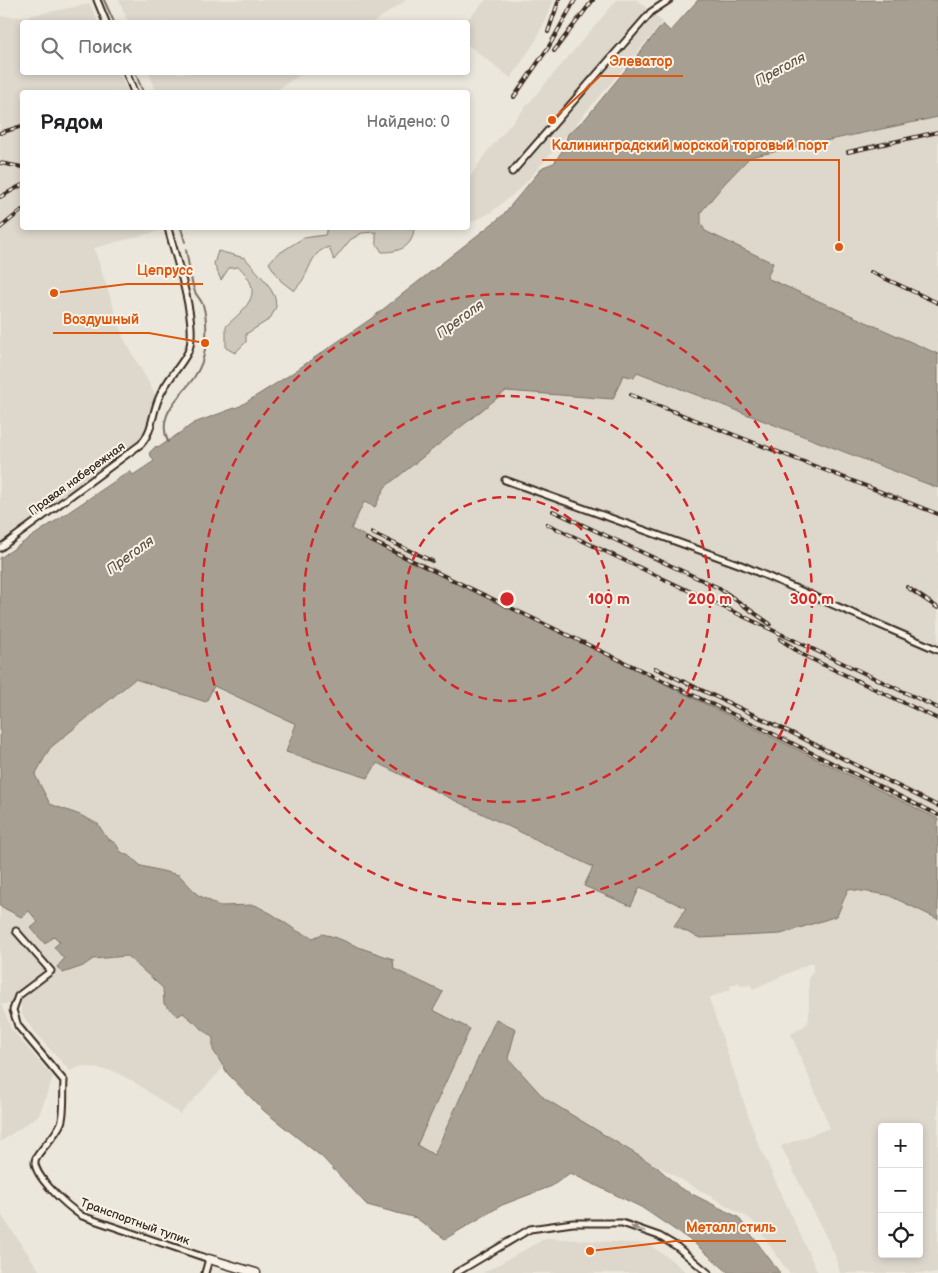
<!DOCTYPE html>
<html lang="ru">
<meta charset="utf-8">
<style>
body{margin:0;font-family:"Balsamiq Sans",sans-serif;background:#f2f2f2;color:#202124}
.controls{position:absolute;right:15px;bottom:15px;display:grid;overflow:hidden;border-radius:5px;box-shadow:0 2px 8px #0003}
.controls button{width:45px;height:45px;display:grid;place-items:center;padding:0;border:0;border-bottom:1px solid #e0e0e0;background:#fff;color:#202124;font:25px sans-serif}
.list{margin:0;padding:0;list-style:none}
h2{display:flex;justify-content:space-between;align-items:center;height:65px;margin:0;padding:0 20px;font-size:21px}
h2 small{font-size:16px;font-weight:400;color:#757577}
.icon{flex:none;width:28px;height:28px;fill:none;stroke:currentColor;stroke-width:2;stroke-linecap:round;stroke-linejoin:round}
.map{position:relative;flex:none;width:938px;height:1273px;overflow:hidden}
.search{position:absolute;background:#fff;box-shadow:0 2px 8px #0003;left:20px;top:20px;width:450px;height:55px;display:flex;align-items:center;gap:12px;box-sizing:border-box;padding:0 18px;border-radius:5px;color:#757577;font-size:19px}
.panel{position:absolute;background:#fff;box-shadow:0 2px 8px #0003;left:20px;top:90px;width:450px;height:140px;border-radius:5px}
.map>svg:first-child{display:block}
</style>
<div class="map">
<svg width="938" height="1273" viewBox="0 0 938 1273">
<rect width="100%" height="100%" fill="#ece7dc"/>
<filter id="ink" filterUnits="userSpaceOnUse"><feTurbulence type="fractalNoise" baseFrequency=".02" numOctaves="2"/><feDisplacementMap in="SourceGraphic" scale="10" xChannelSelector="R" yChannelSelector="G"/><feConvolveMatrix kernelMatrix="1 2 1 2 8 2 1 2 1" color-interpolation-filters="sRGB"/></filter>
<g filter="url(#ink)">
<path fill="#ddd7cc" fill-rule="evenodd" d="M119,0h287l-32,22h-246z
M486,0h68l-18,40 -25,38 -43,-33v-23h-3z
M617,0h20l26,22 -140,164 -33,27 -21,10 -1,-3v-40l18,-27z
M90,4l8,18h-76v50l97,1 9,19h-106v136h141v2l-69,18 30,91 35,62 -15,32v7l-144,104v-528l23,1z
M149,73h153l-28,19h-117z
M938,117v237l-171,-76 6,-15 -68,-32 -4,-8v-11l24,-29 25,-26z
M636,372l302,116v331l-587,-290 13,-27 11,4 10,-19 121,-96 106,7 12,-23z
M135,679l70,23 9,-16 82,38 -10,28 82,26 9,-15 216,104 -9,19 46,20 10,-19 46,21 95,26 56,-18 10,-27 41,6 50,24v354h-98l-5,-18 -54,-109 49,-18 -39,-94 16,-10 2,-5v-42l4,-5v-10l-60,27 -2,-4 -10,1 -2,-4 -9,4 1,3 -22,9 48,143 61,132h-29l-37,-53 -135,-77 -73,-45 -36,-40 -12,-39 -63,136 -16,-10 53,-115 -38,-20 11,-18 -49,-23 -33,-21 -26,-11 -13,-3 -9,4 -16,-7 -25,-17 -17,-9 -35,2 -22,-12 -19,-20 -38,-9 -10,-9 -10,-5 -5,-8 -10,-7 -8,-13 -18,-9 -30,-11 -15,-29 15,-27zM882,1127h37v127h-37z
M0,906l21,11 8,-6 9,11 -7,5 23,8 6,7 -6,5 10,12 19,7 10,-7 34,-3 36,32 1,16 13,12 6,-3 30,25v12l11,17 -44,47 -47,-33 -20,-10 -31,-5 -12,5 -35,-38 -14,-20v-9h-20l11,26 41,47 -14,38 -39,27z
M0,1213l41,60h-41z
M546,1238l102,6 21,14 18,15h-204z"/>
<path fill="#cec8bc" stroke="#84796d" d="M327,228h87c-1,19 -14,24 -32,24l-6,-9v-11l-14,1 -12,7 -16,20 -5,-13c-16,4 -18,18 -25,31 -2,4 -7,9 -10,13l-13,-10 -12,-18 6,-7 28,-18 22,-3z
M218,251l27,7 22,25 8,14 1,10 -6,12 -24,15v8l-11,11 -9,-5v-22c22,-20 39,-33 13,-59l-10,1 -8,12 -7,-16z"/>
<path fill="#a89f93" stroke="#7c7064" d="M698,0h240v117l-188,40 -25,26 -24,29v11l4,8 68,32 -6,15 171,76v134l-301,-116 -3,6 -11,-3 -10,24 -107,-8 -121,96 -10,20 -11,-5 -13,27 587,290v100l-50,-24 -40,-6 -11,27 -56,18 -81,4 -26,-12 12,-18 -46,-21 -9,19 -47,-20 9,-19 -216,-104 -9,15 -82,-26 10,-28 -82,-38 -8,16 -71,-23 -85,69 -15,27 15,29 30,11 18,9 8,13 10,7 5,8 10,5 10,9 38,9 19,20 22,11 35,-1 17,9 25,17 16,7 9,-4 13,3 26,11 32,11 1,10 49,23 -10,18 37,19 -53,116 17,10 62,-136 20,10 -8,29 36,40 113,69 23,21 58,29 42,56h-51l-36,-31 -52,-35 -71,-34 -18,13 -50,19 -57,34 -29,-21 -49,-13 -45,-48 -58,-46 -36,-37 -15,-24v-12l-30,-25 -5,3 -14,-12 -1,-16 -36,-32 -34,3 -10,7 -20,7 -6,-6 7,-8 -10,-12 6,-5 -6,-6 -9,8 -14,-16 7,-6 -9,-11 -8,6 -21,-11v-348l130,-87 3,4 21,-14 -5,-8 7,-7 2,2 36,-25 46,-17 48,-30 84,-58 130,-102 41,-49 11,-4 8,-12 6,-17 18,-16 77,-94 7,7z"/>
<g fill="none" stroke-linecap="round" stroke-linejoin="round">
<path stroke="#7c7064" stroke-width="2" d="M104,0l10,22
M135,72l8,20
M181,228l4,14
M168,442c-15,-34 24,-50 34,-80 5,-15 6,-41 1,-57 -2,-5 -6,-9 -8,-13 -5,-13 -6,-28 -9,-42"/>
<defs>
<path id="street" d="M97,0l9,22
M126,72l8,20
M512,172l139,-160 18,-12
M505,480l236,85 197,85
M0,548l141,-104c12,-13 11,-31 18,-46 6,-17 21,-30 29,-46 12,-27 -13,-95 -20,-124
M16,931l35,40 -33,25 -5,14 5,16 46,55c-1,11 1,33 -3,42 -6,14 -18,23 -25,35 -8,15 35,51 46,58l127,43 -4,14
M456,1273l74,-44 43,-6h49l37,13 17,10 32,27"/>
<path id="secondary" d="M209,1259l47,14"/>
</defs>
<use href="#street" stroke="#3b2a1e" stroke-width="9"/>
<use href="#secondary" stroke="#3b2a1e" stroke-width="11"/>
<use href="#street" stroke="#f7f3e8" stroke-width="5"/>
<use href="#secondary" stroke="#f7f3e8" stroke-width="8"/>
<defs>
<path id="rail" d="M548,32l11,-32
M554,51l39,-51
M514,97l34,-49 27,-48
M0,133l22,-7
M848,152l90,-20
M0,163l22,4
M0,197l22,-12
M0,228l22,-18
M871,272l67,31
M631,395l307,119
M553,511l166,77 51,36
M547,524c130,62 261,122 391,184
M372,533l60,28
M367,539l376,180 195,96
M907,587l31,21
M780,639l23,16 135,64
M655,668l137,65 146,73"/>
</defs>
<use href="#rail" stroke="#3b2a1e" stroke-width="4"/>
<use href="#rail" stroke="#f7f3e8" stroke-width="2" stroke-dasharray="5.5" stroke-linecap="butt"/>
</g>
<defs><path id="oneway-solid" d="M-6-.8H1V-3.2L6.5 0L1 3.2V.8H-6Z" transform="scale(1.25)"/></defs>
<use fill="#998e83" href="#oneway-solid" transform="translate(638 1229) rotate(-161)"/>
</g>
<g fill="none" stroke="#d62828" stroke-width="2.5" stroke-dasharray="9 6">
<circle cx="507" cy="599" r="102"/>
<circle cx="507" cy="599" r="203"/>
<circle cx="507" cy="599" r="305"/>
</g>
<g text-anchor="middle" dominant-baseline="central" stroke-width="4" stroke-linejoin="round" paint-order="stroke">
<g font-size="12" fill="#3b2a1e" stroke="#f7f3e8">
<text transform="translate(77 479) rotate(-36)">Правая набережная</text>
<text transform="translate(135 1222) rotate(20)">Транспортный тупик</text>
</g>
<g font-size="14" font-style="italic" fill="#615347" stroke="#f7f3e8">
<text transform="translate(780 69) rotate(-28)">Преголя</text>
<text transform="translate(460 319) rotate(-36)">Преголя</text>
<text transform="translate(130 555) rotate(-36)">Преголя</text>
</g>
</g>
<circle cx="507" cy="599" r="8" fill="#d62828" stroke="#f7f3e8" stroke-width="2.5"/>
<g font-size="15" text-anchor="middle" font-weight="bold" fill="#d62828" stroke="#f7f3e8" stroke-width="4" stroke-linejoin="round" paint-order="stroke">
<text x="609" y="604">100 m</text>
<text x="710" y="604">200 m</text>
<text x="812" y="604">300 m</text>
</g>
<path fill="none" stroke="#df570d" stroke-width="2" d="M552 120L600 76H683M839 247L839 160H542M54 293L127 284H203M205 343L149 333H53M590 1251L676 1241H786"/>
<g fill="#df570d" stroke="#f7f3e8" stroke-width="2">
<circle cx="552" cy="120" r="5"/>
<circle cx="839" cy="247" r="5"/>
<circle cx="54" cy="293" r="5"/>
<circle cx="205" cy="343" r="5"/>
<circle cx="590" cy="1251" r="5"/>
</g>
<g font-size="14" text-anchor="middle" font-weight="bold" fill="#df570d" stroke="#f7f3e8" stroke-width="4" stroke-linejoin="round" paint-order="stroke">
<text x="641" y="66">Элеватор</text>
<text x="690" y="150">Калининградский морской торговый порт</text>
<text x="165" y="275">Цепрусс</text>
<text x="101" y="324">Воздушный</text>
<text x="731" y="1232">Металл стиль</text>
</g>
</svg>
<div class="controls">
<button>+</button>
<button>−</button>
<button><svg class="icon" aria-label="locate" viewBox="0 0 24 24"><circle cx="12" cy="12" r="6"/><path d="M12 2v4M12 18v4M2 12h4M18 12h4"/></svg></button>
</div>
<div class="search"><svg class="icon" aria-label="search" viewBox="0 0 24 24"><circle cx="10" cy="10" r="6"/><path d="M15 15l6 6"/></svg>Поиск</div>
<section class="panel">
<h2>Рядом<small>Найдено: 0</small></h2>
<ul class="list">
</ul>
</section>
</div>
